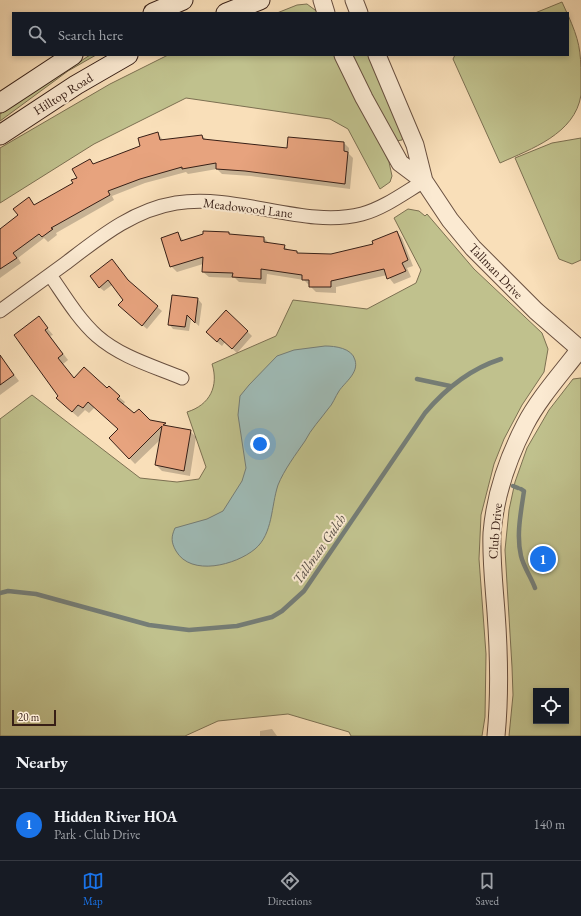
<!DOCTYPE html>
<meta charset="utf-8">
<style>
body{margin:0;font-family:"EB Garamond",serif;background:#242831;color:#f1f3f6}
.controls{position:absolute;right:12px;bottom:12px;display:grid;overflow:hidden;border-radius:0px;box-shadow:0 2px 6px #0003}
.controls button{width:36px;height:36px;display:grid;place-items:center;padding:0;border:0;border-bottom:1px solid #363941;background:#171b24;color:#f1f3f6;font:20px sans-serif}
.scale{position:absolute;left:12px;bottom:10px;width:44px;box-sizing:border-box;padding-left:4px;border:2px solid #371f16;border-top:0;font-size:11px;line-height:14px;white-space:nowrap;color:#371f16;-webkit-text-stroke:3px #fbead2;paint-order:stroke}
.you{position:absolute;left:260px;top:444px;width:14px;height:14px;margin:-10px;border:3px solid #fff;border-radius:50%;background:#1a73e8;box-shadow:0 0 0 6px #1a73e833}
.badge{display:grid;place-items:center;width:26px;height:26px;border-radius:50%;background:#1a73e8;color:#fff;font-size:13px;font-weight:700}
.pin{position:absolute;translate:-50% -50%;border:2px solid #fff;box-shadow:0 1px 4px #0006}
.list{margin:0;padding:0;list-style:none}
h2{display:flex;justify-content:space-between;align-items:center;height:52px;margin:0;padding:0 16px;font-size:17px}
h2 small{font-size:13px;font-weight:400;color:#9ea1a6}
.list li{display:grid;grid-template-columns:26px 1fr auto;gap:12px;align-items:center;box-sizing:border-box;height:72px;padding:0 16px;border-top:1px solid #363941}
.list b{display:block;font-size:15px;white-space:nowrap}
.list p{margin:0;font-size:13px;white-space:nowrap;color:#9ea1a6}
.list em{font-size:13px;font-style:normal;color:#9ea1a6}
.icon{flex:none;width:22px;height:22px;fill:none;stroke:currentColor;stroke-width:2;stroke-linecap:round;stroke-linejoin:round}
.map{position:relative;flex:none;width:581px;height:736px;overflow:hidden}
.search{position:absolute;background:#171b24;box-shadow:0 2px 6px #0003;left:12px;right:12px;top:12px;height:44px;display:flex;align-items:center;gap:10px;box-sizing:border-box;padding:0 14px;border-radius:0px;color:#9ea1a6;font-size:15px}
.sheet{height:124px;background:#171b24}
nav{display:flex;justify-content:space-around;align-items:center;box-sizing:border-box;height:56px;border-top:1px solid #363941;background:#171b24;font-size:11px;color:#9ea1a6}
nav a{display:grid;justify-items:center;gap:2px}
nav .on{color:#1a73e8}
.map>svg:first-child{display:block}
</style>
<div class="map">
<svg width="581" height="736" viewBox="0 0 581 736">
<rect width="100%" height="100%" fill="#f9dfb9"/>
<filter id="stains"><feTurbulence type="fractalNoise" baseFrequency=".005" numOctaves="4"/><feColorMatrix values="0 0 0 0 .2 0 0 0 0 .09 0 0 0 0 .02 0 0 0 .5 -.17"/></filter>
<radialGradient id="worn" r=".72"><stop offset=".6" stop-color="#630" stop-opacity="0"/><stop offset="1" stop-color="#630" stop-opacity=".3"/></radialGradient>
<path fill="#c0c18d" stroke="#7c7052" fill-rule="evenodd" d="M562,2l5,11h-32z
M307,4l12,9h-42l20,-8z
M568,15c11,25 13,35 13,62 0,6 0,12 0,18 -6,39 -50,54 -81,68l-47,-104 2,-4h113z
M90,55h6l-28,16 -68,50v-7z
M168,55h169l52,107 3,14 -2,6 -10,7 -32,-60 -18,-10 -144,-21 -92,46 -94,59v-55l110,-64z
M349,55h20l24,54 10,28 -1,3 -6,1z
M581,138v122l-9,4 -13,-5 -44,-101 37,-15z
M408,209l11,2 6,5 2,-2 47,55 68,64 6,16 -4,23 -22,33 -18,34 -10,25 -13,51 -2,44 7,95 -1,63 -3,19h-131l-2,-4 -61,-18 -70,7 -33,15h-185v-317l32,-24 108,83 37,4 22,-3 7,-12 -19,-55c23,-7 32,-26 25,-48l64,-28 17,-36 74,9 49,-26 5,-13 -27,-52z
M581,378v358h-72l4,-41 -1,-28 -7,-117 4,-40 6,-28 12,-34 22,-38 24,-31zM536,691h30v30h-30z"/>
<path fill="#9fbbb6" stroke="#757d76" d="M325,346c10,0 27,2 30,14 4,13 -10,22 -16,31 -4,6 -6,13 -11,18 -8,11 -17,20 -23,32 -9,13 -21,29 -27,44 -7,21 -5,49 -23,64 -19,16 -64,28 -79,2 -5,-9 -5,-14 -1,-23l32,-9 16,-8 19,-30 4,-13 -8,-53 2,-19 9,-11 28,-29 17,-6z"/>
<path fill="#0003" d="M158,134l6,7 38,-5 5,4 81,9 56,-6 5,5v6l4,4 -3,31 -99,-13 -29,-2 -5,-5 -29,5 -2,-2 -41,11 -33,13 2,4 -58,33 1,2 -9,7 -4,-4 -26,20 3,5 -21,15v-48l19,-14 9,-17 7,7 39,-23 16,-23 5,5 46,-18z
M397,232l5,6 11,28 -6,2 4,9 -17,7 -7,-9 -51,12v6l-20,-1 -12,-12 -37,-6 -1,10 -27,-2 -4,-4 -26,-1 -6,-5v-8l-26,8 -6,-6 7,-32 6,7 45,-8 2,2 33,3 6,6 14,2 5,5 10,3 32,1 44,-10z
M112,260l19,24 31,27 -15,18 -23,-19v-10l-12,-15 -8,6 -5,-4z
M198,299l4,5 -3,22 -8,-7 -2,12 -16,-2 -4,-5z
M39,318l14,17 -3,1 18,24 -5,4 12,15 32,11 12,7 6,5 -2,3 11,10 16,6 15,3 4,3 21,4 6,6 -6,39 -28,-5 -6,-6 5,-26 -26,25 -25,-26 9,-9 -24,-22 -6,6 -4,-3 -7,7 -15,-13z
M247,331l5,5 -15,17 -12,-11 -3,4 -11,-9z
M3,360l16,21 -19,14v-33z
M272,729l5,7h-17v-5z"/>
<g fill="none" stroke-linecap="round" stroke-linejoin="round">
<path stroke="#757d76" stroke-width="4.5" d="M417,379l33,7
M513,486l5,2
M521,489l3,2c-3,21 -8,44 -3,65 3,12 10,21 14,32
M0,593l8,-2 28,3 113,31 40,5 48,-4 35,-9 10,-6 22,-20 121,-178c21,-25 45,-44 76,-54"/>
</g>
<path fill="#e7a37e" stroke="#371f16" d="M158,132l2,8 42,-5 1,4 84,9 1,-11 56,5v9l4,1 -3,32 -100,-13 -29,-2v-6l-34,6v-2l-42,12 -32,12 2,4 -59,33 2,1 -11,8 -3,-3 -26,19 4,5 -17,11v-40l18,-14 -5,-6 16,-12 5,8 39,-22 -2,-3 6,-2 -5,-9 18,-10 3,5 47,-18 -2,-8z
M203,231l26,1v2l35,3v5l21,3 -1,4 13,2v2l34,1 42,-10 -1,-3 25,-10 11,29 -6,3 4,8 -19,8 -3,-10 -53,12v6h-22v-7h-7v-5l-41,-6v10l-29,-2 1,-4 -31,-1 1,-15 -33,10 -9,-29 17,-6 3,9 22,-7z
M112,259l16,21 30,26 -16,20 -24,-21 5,-5 -15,-20 -9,8 -9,-12z
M172,295l26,3 -3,25 -8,-8 -2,12 -17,-2z
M226,310l22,21 -16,18 -12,-11 -3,4 -11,-10z
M39,316l9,12 -3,2 18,24 -5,4 16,20 10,-11 23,21 2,-2 11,10 -3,3 17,14 5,-4 11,11 16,3 -3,2 28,5 -7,41 -29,-6 7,-39 -33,33 -20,-21 9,-9 -30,-27 -5,6 -5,-3 -6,7 -16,-14 2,-2 -44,-61z
M0,355l14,20 -14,10z"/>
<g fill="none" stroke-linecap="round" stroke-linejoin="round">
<defs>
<path id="minor" d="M50,275c14,20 28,44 47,61 24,21 56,30 85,42
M0,311c22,-16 44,-32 66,-48 34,-26 67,-53 110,-60 62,-10 129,26 186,11 22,-6 42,-21 62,-33"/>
<path id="tertiary" d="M322,0l4,13
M354,0l5,13
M343,55l21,43 36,65 24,18 26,39 23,28 63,63 45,39
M377,55l38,90 9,36
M496,736c4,-41 3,-83 0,-124 -2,-27 -5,-53 -4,-79 3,-37 16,-75 33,-108 14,-27 36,-51 55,-76"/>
<path id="secondary" d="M153,13l30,-13
M226,13l34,-13
M0,103l73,-48
M0,135l76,-50 52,-30"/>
</defs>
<use href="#minor" stroke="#684f3f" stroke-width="15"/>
<use href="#tertiary" stroke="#684f3f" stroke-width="19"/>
<use href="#secondary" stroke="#371f16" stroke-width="21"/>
<use href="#minor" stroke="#fbead2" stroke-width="13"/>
<use href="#tertiary" stroke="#fbead2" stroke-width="17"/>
<use href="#secondary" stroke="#fbead2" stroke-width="19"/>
</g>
<g text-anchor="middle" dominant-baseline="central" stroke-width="4" stroke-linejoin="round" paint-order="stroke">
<g font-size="13" fill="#371f16" stroke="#fbead2">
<text transform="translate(63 94) rotate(-32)">Hilltop Road</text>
<text transform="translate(248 208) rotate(7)">Meadowood Lane</text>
<text transform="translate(496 271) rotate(46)">Tallman Drive</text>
<text transform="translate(495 531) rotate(-85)">Club Drive</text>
</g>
<g font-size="14" font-style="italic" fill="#564e46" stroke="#fbead2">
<text transform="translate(319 549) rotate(-55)">Tallman Gulch</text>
</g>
</g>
<rect width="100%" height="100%" filter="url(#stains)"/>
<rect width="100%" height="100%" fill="url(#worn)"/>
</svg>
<div class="controls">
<button><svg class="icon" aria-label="locate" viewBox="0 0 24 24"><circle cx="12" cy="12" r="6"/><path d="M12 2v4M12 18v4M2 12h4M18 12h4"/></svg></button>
</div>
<div class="scale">20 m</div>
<div class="you"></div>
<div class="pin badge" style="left:543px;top:559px">1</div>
<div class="search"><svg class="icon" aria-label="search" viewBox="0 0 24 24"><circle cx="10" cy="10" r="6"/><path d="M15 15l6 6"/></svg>Search here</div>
</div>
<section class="sheet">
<h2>Nearby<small></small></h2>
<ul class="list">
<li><span class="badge">1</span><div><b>Hidden River HOA</b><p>Park · Club Drive</p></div><em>140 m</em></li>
</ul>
</section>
<nav>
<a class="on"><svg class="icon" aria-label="map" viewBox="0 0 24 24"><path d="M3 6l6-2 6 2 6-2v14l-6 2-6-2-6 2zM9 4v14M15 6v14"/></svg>Map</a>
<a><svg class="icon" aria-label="directions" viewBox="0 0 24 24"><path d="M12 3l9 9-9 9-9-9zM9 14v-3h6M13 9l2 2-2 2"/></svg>Directions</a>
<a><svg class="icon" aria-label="saved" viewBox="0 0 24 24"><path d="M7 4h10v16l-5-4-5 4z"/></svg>Saved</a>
</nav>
